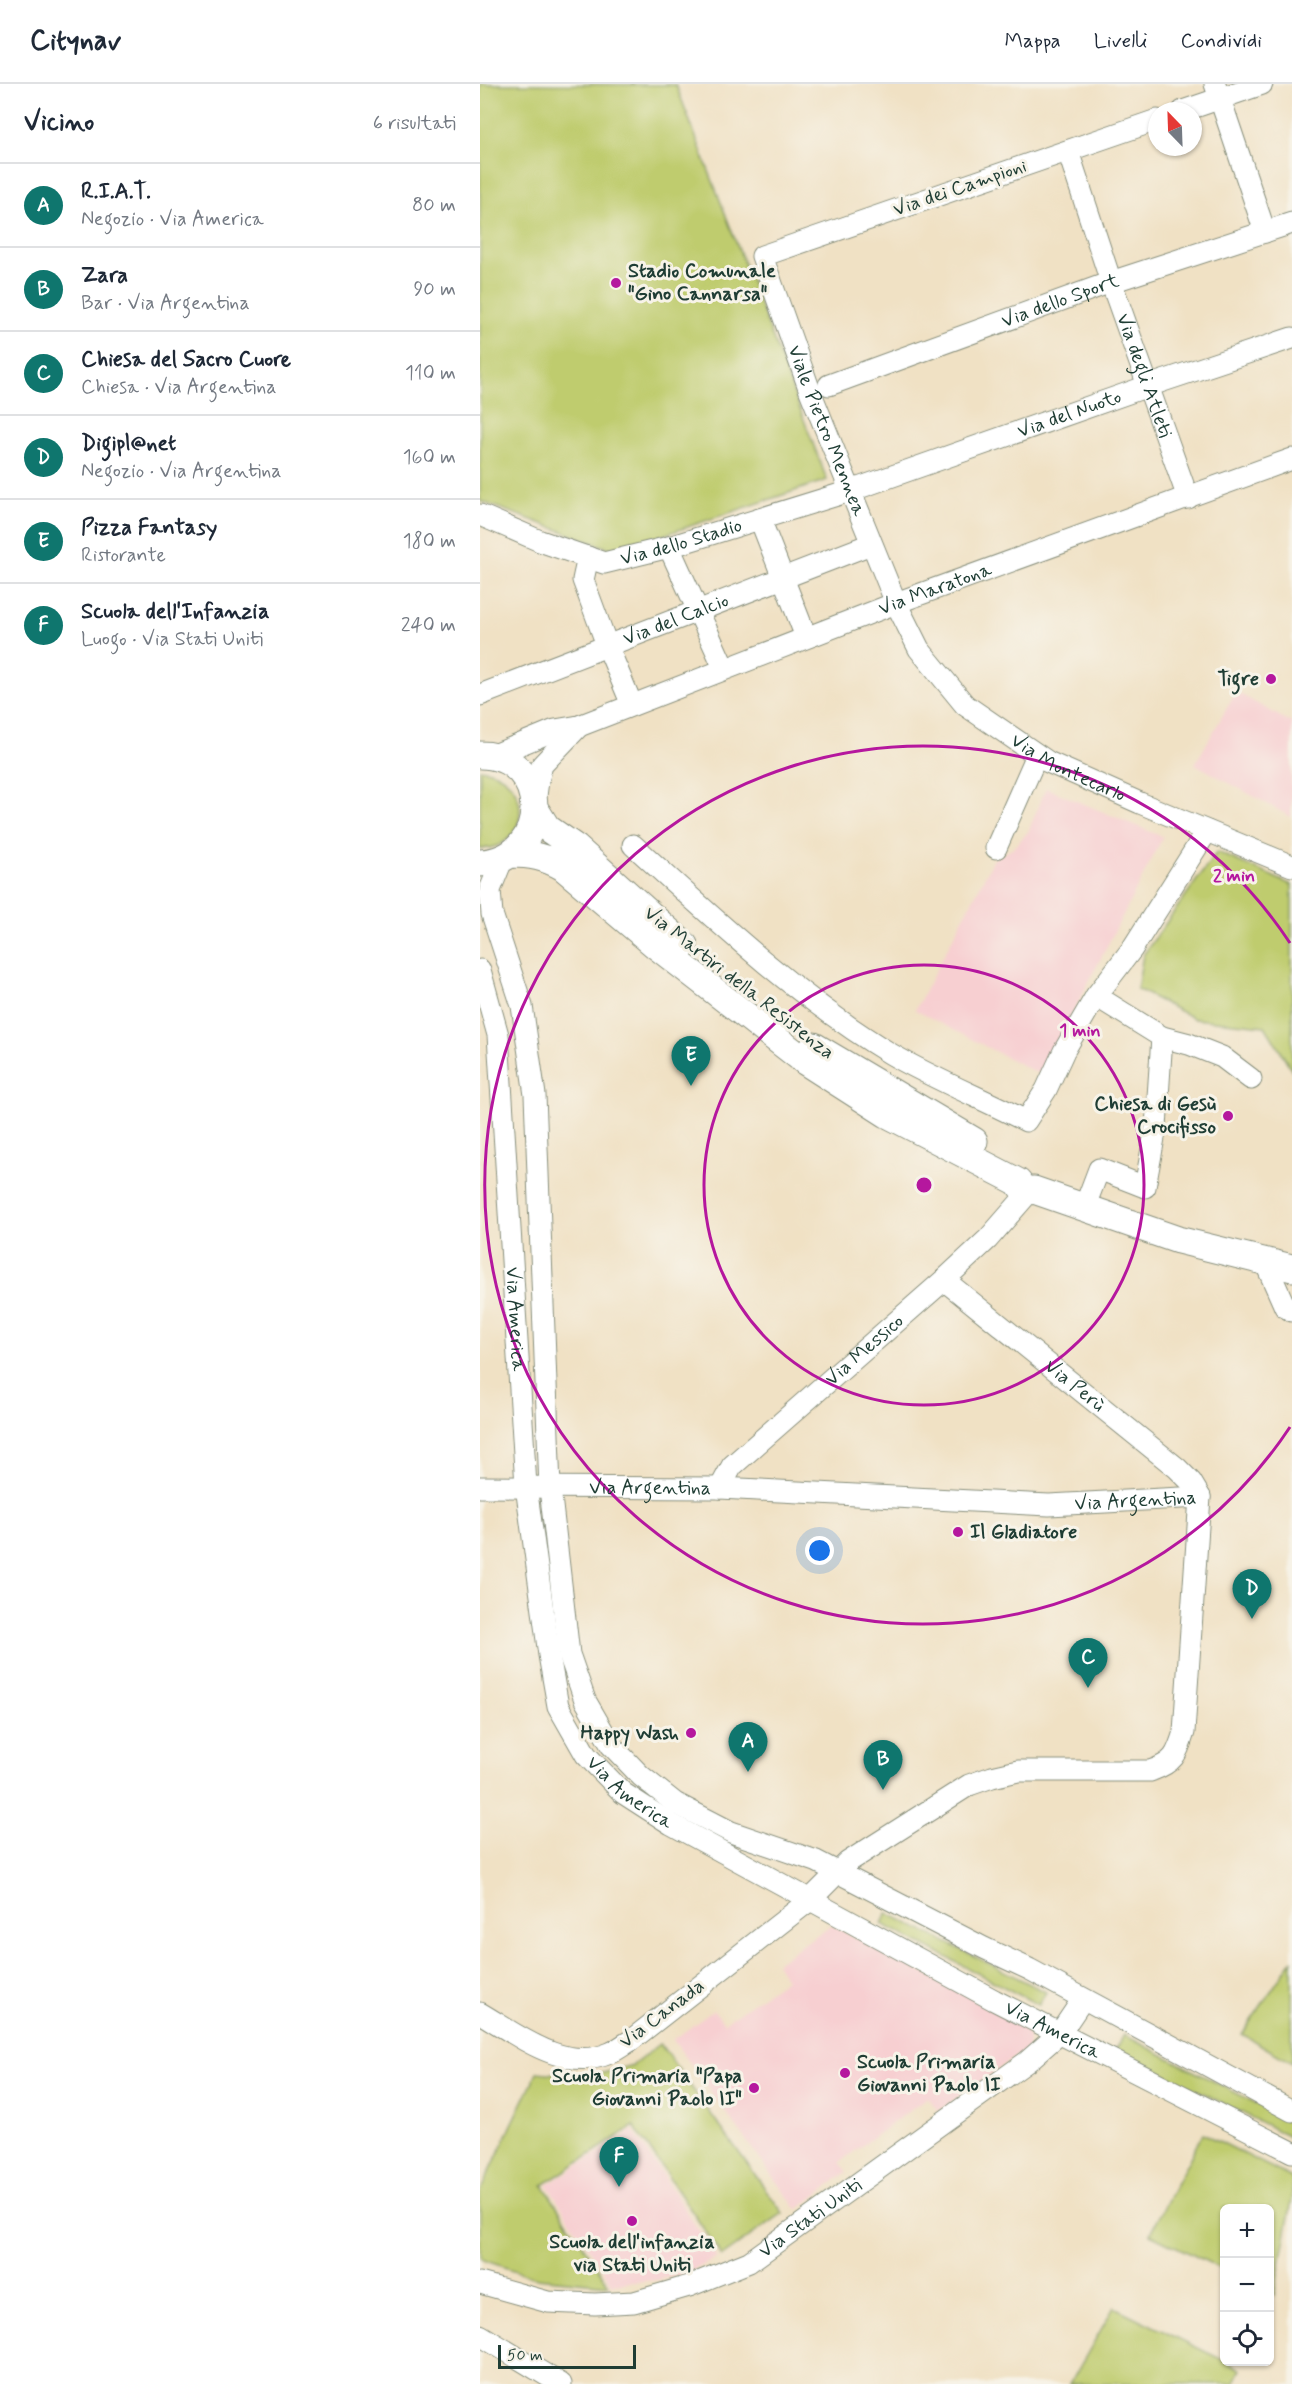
<!DOCTYPE html>
<html lang="it">
<meta charset="utf-8">
<style>
body{margin:0;font-family:Mynerve,sans-serif;background:#f6f6f7;color:#1f2937}
.controls{position:absolute;right:18px;bottom:18px;display:grid;overflow:hidden;border-radius:9px;box-shadow:0 2px 4px #0004}
.controls button{width:54px;height:54px;display:grid;place-items:center;padding:0;border:0;border-bottom:2px solid #e0e1e3;background:#fff;color:#1f2937;font:30px sans-serif}
.compass{position:absolute;left:668px;top:18px;width:54px;height:54px;border-radius:50%;background:#fff;box-shadow:0 2px 4px #0004;rotate:337deg}
.scale{position:absolute;left:18px;bottom:15px;width:138px;box-sizing:border-box;padding-left:6px;border:3px solid #1f3d34;border-top:0;font-size:16px;line-height:21px;white-space:nowrap;color:#1f3d34;-webkit-text-stroke:4px #f7f3e8;paint-order:stroke}
.you{position:absolute;left:340px;top:1467px;width:21px;height:21px;margin:-15px;border:4px solid #fff;border-radius:50%;background:#1a73e8;box-shadow:0 0 0 9px #1a73e833}
.badge{display:grid;place-items:center;width:39px;height:39px;border-radius:50%;background:#0f766e;color:#fff;font-size:20px;font-weight:700}
.pin{position:absolute;translate:-50% -50px;filter:drop-shadow(0 2px 3px #0008)}
.pin::after{content:'';position:absolute;top:32px;width:21px;height:18px;background:inherit;clip-path:polygon(0 0,100% 0,50% 100%)}
.list{margin:0;padding:0;list-style:none}
h2{display:flex;justify-content:space-between;align-items:center;height:78px;margin:0;padding:0 24px;font-size:26px}
h2 small{font-size:20px;font-weight:400;color:#747a83}
.list li{display:grid;grid-template-columns:39px 1fr auto;gap:18px;align-items:center;box-sizing:border-box;height:84px;padding:0 24px;border-top:2px solid #e0e1e3}
.list b{display:block;font-size:22px;white-space:nowrap}
.list p{margin:0;font-size:20px;white-space:nowrap;color:#747a83}
.list em{font-size:20px;font-style:normal;color:#747a83}
.icon{flex:none;width:33px;height:33px;fill:none;stroke:currentColor;stroke-width:2;stroke-linecap:round;stroke-linejoin:round}
.map{position:relative;flex:none;width:812px;height:2300px;overflow:hidden}
header{display:flex;align-items:center;gap:36px;box-sizing:border-box;height:84px;padding:0 30px;background:#fff;border-bottom:2px solid #e0e1e3}
header strong{font-size:28px}
nav{display:flex;gap:33px;margin-inline-start:auto;font-size:21px}
main{display:flex}
aside{flex:1;background:#fff}
.map>svg:first-child{display:block}
</style>
<header>
<strong>Citynav</strong>
<nav><a>Mappa</a><a>Livelli</a><a>Condividi</a></nav>
</header>
<main>
<aside>
<h2>Vicino<small>6 risultati</small></h2>
<ul class="list">
<li><span class="badge">A</span><div><b>R.I.A.T.</b><p>Negozio · Via America</p></div><em>80 m</em></li>
<li><span class="badge">B</span><div><b>Zara</b><p>Bar · Via Argentina</p></div><em>90 m</em></li>
<li><span class="badge">C</span><div><b>Chiesa del Sacro Cuore</b><p>Chiesa · Via Argentina</p></div><em>110 m</em></li>
<li><span class="badge">D</span><div><b>Digipl@net</b><p>Negozio · Via Argentina</p></div><em>160 m</em></li>
<li><span class="badge">E</span><div><b>Pizza Fantasy</b><p>Ristorante</p></div><em>180 m</em></li>
<li><span class="badge">F</span><div><b>Scuola dell'Infanzia</b><p>Luogo · Via Stati Uniti</p></div><em>240 m</em></li>
</ul>
</aside>
<div class="map">
<svg width="812" height="2300" viewBox="0 0 812 2300">
<rect width="100%" height="100%" fill="#f7f3e8"/>
<filter id="ink" filterUnits="userSpaceOnUse"><feTurbulence type="fractalNoise" baseFrequency=".0167" numOctaves="2"/><feDisplacementMap in="SourceGraphic" scale="12" xChannelSelector="R" yChannelSelector="G"/><feConvolveMatrix kernelMatrix="1 2 1 2 8 2 1 2 1" color-interpolation-filters="sRGB"/></filter>
<filter id="wash" filterUnits="userSpaceOnUse"><feTurbulence type="fractalNoise" baseFrequency=".008" numOctaves="4" result="noise"/><feDisplacementMap in="SourceGraphic" scale="24" xChannelSelector="R" yChannelSelector="G"/><feGaussianBlur stdDeviation="1.35" result="paint"/><feColorMatrix in="noise" values="0 0 0 0 0 0 0 0 0 0 0 0 0 0 0 0 0 1.4 0 .05"/><feComposite in="paint" operator="in"/></filter>
<g filter="url(#wash)">
<rect width="100%" height="100%" fill="#f0e1c4"/>
<path fill="#f7cfd1" d="M756,608l56,31 -1,94 -96,-53z
M566,704l117,49 -122,238 -126,-65 79,-151 18,-10 16,-17z
M351,1841l189,98 9,14 -1,11 -90,63 -10,-14 -88,65 7,10 -50,38 -124,-170 41,-30 10,13 62,-44 -10,-16z
M153,2046l84,128 -29,15 -31,7 -45,4 -65,-99z"/>
<path fill="#bfcc6e" stroke="#6f8451" stroke-width="1.5" d="M0,0l196,1 151,395 -211,71 -136,-50z
M0,685c54,6 53,79 0,80z
M737,768l75,33v185l-27,-44 -70,-7 -58,-30 6,-34z
M407,1829l159,79 -7,13 -157,-81z
M812,1876v103l-50,-29z
M644,1951l168,87v16l-176,-89z
M180,1960l123,169 -61,43 -88,-130 -91,59 66,100 -72,-7 -57,-19v-67l57,-120 51,5 45,-12z
M723,2049l89,45v22l-18,95 -4,-3v-84h-46v62l-74,-36z
M634,2223l127,62 -7,15h-164z"/>
</g>
<g filter="url(#ink)">
<g fill="none" stroke-linecap="round" stroke-linejoin="round">
<defs>
<g id="minor">
<path d="M735,0l50,148"/>
<path d="M703,27l79,-27"/>
<path id="s1" d="M677,36l-395,136 48,135 86,212 23,46 46,56 83,57 92,41 152,63"/>
<path id="s2" d="M588,67l43,131 77,216"/>
<path id="s3" d="M349,301l282,-103 181,-59"/>
<path id="s4" d="M0,431l60,26 64,22 65,-16 181,-56 298,-105 144,-48"/>
<path d="M280,435l46,118"/>
<path d="M189,463l55,121"/>
<path d="M108,473l-5,23 24,65 25,60"/>
<path id="s5" d="M0,611l391,-151"/>
<path id="s6" d="M12,672l63,-26 24,-4 317,-123 396,-144"/>
<path d="M55,719l3,-22 4,-16 37,-39"/>
<path d="M727,747l-75,118 -36,47 66,41 27,7 33,13 29,22"/>
<path d="M153,761c81,74 164,152 258,209 41,24 92,45 135,67l20,-31 18,-39 32,-55"/>
<path d="M516,764l41,-93"/>
<path d="M23,774l-13,32 2,24 30,92 13,89 15,393 19,166 16,46 26,45 30,31 34,27 56,29 85,29 168,87 45,21 263,142"/>
<path id="s7" d="M0,886l18,65 28,451 23,169 9,51 28,49 37,38 48,31 323,176 298,152"/>
<path d="M603,1123l5,-9 11,-29 46,18 11,-60 6,-90"/>
<path d="M785,1178l20,45 7,4"/>
<path id="s8" d="M464,1196l233,188 14,14 9,15"/>
<path id="s9" d="M0,1403l240,1 329,17 151,-8 -16,235c-7,23 -10,31 -34,39h-132l-26,6 -23,8 -121,77 -38,38 -180,141c-7,4 -13,9 -20,12 -46,20 -92,-18 -130,-40"/>
<path id="s10" d="M240,1404l12,-22 212,-186 44,-41 41,-47"/>
<path id="s11" d="M0,2199l68,19 47,2 39,-2 55,-16 60,-24 279,-201 32,-28 23,-34"/>
<path d="M0,2251l81,49"/>
</g>
<path id="major" d="M0,671c71,0 73,105 0,108
M55,725l12,19 29,20 108,97
M31,770c20,0 34,3 52,13l90,76 153,119 81,52 131,68 6,9 10,-1 144,50 114,28
M334,962l160,95"/>
</defs>
<use href="#minor" stroke="#888f7c" stroke-width="23"/>
<use href="#major" stroke="#888f7c" stroke-width="29"/>
<use href="#minor" stroke="#fff" stroke-width="21"/>
<use href="#major" stroke="#fff" stroke-width="27"/>
</g>
</g>
<g fill="none" stroke="#b5179e" stroke-width="3">
<circle cx="444" cy="1101" r="220"/>
<path d="M810 1343A439 439 0 1 1 810 859"/>
</g>
<g fill="#b5179e" stroke="#f7f3e8" stroke-width="2">
<circle cx="136" cy="199" r="6"/>
<circle cx="791" cy="595" r="6"/>
<circle cx="748" cy="1032" r="6"/>
<circle cx="478" cy="1448" r="6"/>
<circle cx="211" cy="1649" r="6"/>
<circle cx="365" cy="1989" r="6"/>
<circle cx="274" cy="2004" r="6"/>
<circle cx="152" cy="2137" r="6"/>
</g>
<g text-anchor="middle" dominant-baseline="central" stroke-width="6" stroke-linejoin="round" paint-order="stroke">
<g font-size="20" fill="#1f3d34" stroke="#f7f3e8">
<text transform="translate(480 104) rotate(-19)">Via dei Campioni</text>
<text stroke="none"><textPath href="#s3" startOffset="246">Via dello Sport</textPath></text>
<text stroke="none"><textPath href="#s2" startOffset="237">Via degli Atleti</textPath></text>
<text stroke="none"><textPath href="#s4" startOffset="622">Via del Nuoto</textPath></text>
<text stroke="none"><textPath href="#s1" startOffset="604">Viale Pietro Mennea</textPath></text>
<text stroke="none"><textPath href="#s4" startOffset="213">Via dello Stadio</textPath></text>
<text stroke="none"><textPath href="#s6" startOffset="474">Via Maratona</textPath></text>
<text stroke="none"><textPath href="#s5" startOffset="210">Via del Calcio</textPath></text>
<text stroke="none"><textPath href="#s1" startOffset="1035">Via Montecarlo</textPath></text>
<text transform="translate(259 899) rotate(38)">Via Martiri della Resistenza</text>
<text stroke="none"><textPath href="#s7" startOffset="352">Via America</textPath></text>
<text stroke="none"><textPath href="#s10" startOffset="201">Via Messico</textPath></text>
<text stroke="none"><textPath href="#s8" startOffset="168">Via Perù</textPath></text>
<text stroke="none"><textPath href="#s9" startOffset="170">Via Argentina</textPath></text>
<text stroke="none"><textPath href="#s9" startOffset="656">Via Argentina</textPath></text>
<text stroke="none"><textPath href="#s7" startOffset="856">Via America</textPath></text>
<text transform="translate(182 1930) rotate(-37)">Via Canada</text>
<text stroke="none"><textPath href="#s7" startOffset="1342">Via America</textPath></text>
<text stroke="none"><textPath href="#s11" startOffset="354">Via Stati Uniti</textPath></text>
</g>
<g font-size="20" font-weight="bold" fill="#1f3d34" stroke="#f7f3e8" text-anchor="end">
<text x="148" y="187" text-anchor="start">Stadio Comunale<tspan x="148" dy="23">"Gino Cannarsa"</tspan></text>
<text x="779" y="595">Tigre</text>
<text x="736" y="1020">Chiesa di Gesù<tspan x="736" dy="23">Crocifisso</tspan></text>
<text x="490" y="1448" text-anchor="start">Il Gladiatore</text>
<text x="199" y="1649">Happy Wash</text>
<text x="377" y="1978" text-anchor="start">Scuola Primaria<tspan x="377" dy="23">Giovanni Paolo II</tspan></text>
<text x="262" y="1992">Scuola Primaria "Papa<tspan x="262" dy="23">Giovanni Paolo II"</tspan></text>
<text x="152" y="2158" text-anchor="middle">Scuola dell'infanzia<tspan x="152" dy="23">via Stati Uniti</tspan></text>
</g>
</g>
<circle cx="444" cy="1101" r="9" fill="#b5179e" stroke="#f7f3e8" stroke-width="3"/>
<g font-size="18" text-anchor="middle" font-weight="bold" fill="#b5179e" stroke="#f7f3e8" stroke-width="6" stroke-linejoin="round" paint-order="stroke">
<text x="754" y="797">2 min</text>
<text x="600" y="952">1 min</text>
</g>
</svg>
<div class="controls">
<button>+</button>
<button>−</button>
<button><svg class="icon" aria-label="locate" viewBox="0 0 24 24"><circle cx="12" cy="12" r="6"/><path d="M12 2v4M12 18v4M2 12h4M18 12h4"/></svg></button>
</div>
<svg class="compass" viewBox="-18 -18 36 36"><path d="M0-13l5 13h-10z" fill="#e53935"/><path d="M0 13l5-13h-10z" fill="#747a83"/></svg>
<div class="scale">50 m</div>
<div class="you"></div>
<div class="pin badge" style="left:268px;top:1688px">A</div>
<div class="pin badge" style="left:403px;top:1706px">B</div>
<div class="pin badge" style="left:608px;top:1604px">C</div>
<div class="pin badge" style="left:772px;top:1535px">D</div>
<div class="pin badge" style="left:211px;top:1002px">E</div>
<div class="pin badge" style="left:139px;top:2103px">F</div>
</div>
</main>
